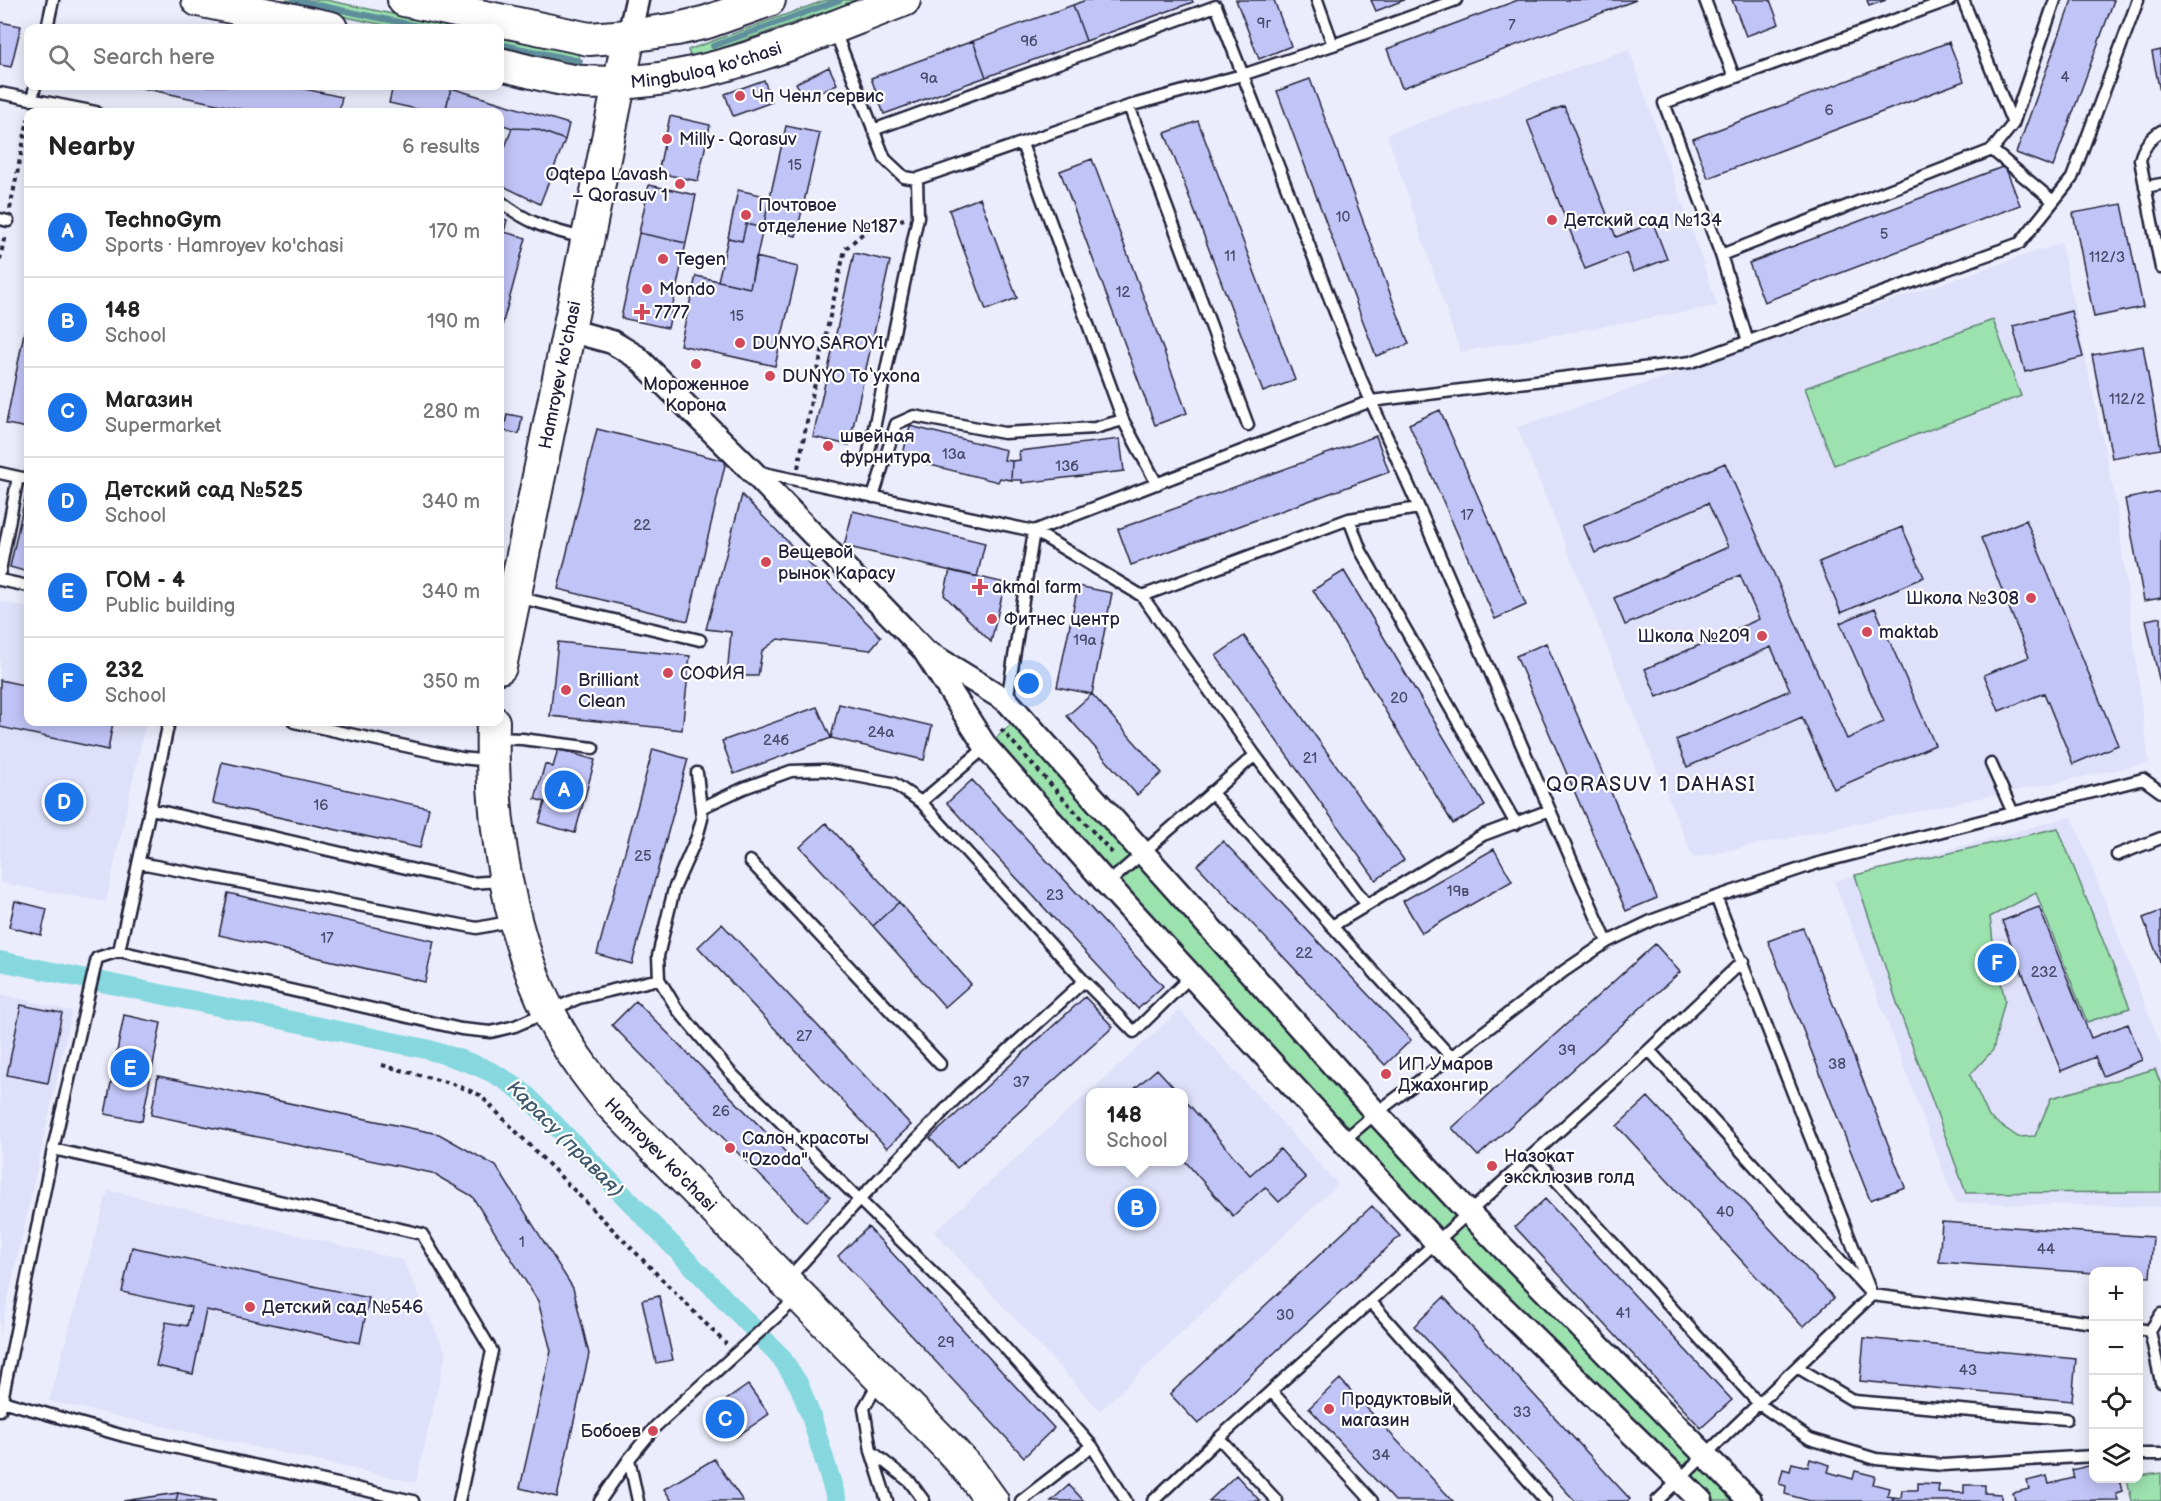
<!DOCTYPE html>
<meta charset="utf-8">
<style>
body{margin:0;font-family:"Balsamiq Sans",sans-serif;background:#f2f2f2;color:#222}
.controls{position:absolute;right:18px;bottom:18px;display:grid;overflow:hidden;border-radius:12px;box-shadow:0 3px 15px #0003}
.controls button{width:54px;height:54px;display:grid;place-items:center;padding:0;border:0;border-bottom:2px solid #e0e0e0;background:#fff;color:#222;font:30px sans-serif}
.you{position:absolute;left:1029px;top:684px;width:21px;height:21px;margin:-15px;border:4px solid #fff;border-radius:50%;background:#1a73e8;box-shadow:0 0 0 9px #1a73e833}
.badge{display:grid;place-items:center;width:39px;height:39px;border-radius:50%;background:#1a73e8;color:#fff;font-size:20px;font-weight:700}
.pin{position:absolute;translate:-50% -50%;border:3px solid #fff;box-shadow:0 2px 6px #0006}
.popup{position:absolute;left:1086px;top:1088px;width:102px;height:78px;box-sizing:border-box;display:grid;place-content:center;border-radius:12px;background:#fff;filter:drop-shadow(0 2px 4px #0005);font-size:20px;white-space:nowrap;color:#767676}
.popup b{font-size:22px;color:#222}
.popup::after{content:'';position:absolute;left:50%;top:100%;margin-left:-12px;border:12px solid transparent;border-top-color:#fff}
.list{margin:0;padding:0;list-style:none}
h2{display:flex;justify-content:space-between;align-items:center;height:78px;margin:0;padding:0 24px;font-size:26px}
h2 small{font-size:20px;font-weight:400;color:#767676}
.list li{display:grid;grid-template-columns:39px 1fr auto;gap:18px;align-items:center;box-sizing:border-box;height:90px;padding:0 24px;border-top:2px solid #e0e0e0}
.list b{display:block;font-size:22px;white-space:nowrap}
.list p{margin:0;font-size:20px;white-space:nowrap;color:#767676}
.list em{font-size:20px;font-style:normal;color:#767676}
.icon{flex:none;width:33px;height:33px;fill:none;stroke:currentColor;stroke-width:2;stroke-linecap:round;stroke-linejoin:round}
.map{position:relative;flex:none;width:2161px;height:1501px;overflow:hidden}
.search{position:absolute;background:#fff;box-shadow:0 3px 15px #0003;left:24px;top:24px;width:480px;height:66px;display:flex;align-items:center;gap:15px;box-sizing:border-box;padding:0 21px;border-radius:12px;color:#767676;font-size:22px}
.panel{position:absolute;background:#fff;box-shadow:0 3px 15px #0003;left:24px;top:108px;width:480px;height:618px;border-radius:12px}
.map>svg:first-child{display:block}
</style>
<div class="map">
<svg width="2161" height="1501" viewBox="0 0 2161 1501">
<rect width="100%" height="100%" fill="#ecedfc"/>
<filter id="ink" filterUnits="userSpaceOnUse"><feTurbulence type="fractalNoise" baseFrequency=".0167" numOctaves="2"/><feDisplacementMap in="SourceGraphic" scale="12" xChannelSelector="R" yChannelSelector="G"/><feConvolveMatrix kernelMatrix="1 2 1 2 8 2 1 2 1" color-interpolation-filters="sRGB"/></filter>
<g filter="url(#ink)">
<path fill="#dfe1fa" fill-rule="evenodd" d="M1629,49l89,257 -258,46 -73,-218z
M2061,243l55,259 33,261 -456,95 -176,-431z
M0,601l28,7v114h118l-40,180 -106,-19z
M2072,816l89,229v162l-206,-4 -121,-322z
M0,994l72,17 -72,325z
M1180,1010l158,174 -238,227 -166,-179zM1090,1092h94v70h-94z
M108,1190l295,70 43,93 -30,130 -367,-82z"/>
<path fill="#9ce2ae" stroke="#5f8274" stroke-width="1.5" d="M265,0h61l133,28h-61z
M826,0h32l-167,59 -3,-9z
M500,37l79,17 -2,13 -77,-17z
M1993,320l28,76 -187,69 -29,-77z
M1020,716l730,785h-49l-265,-259 -450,-495z
M2058,828l72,180 -43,14 -51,-129 -46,24 5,40 10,43 -12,50 -23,25 19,42 29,20 17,-1 16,-38 104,-29 6,16v107l-195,1 -65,-178 -46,-140z
M2161,1473v28h-29l-5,-22 11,-1 1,-2z"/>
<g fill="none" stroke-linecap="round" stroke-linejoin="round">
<path stroke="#5f8f9d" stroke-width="6" d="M294,0l133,28
M500,44l80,17
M713,46l127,-46"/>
<path stroke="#87d8de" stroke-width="20" d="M0,961l426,88c40,12 67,19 100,46l255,262 18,28 12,31 26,85"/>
</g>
<path fill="#c1c4f6" stroke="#22223b" stroke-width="1.5" d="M1086,0h106l1,2 -107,39 -13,-36z
M1236,0h38l17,46 -32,13z
M1371,0h33l-28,11z
M1518,0h118l-234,88 -15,-39z
M1732,0h38l9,24 -33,12z
M1867,0h19l-17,6z
M2072,0h42l-61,167 -37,-14z
M1073,5l13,36 -100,36 -13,-36z
M0,22l21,4 -10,41 -11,-2z
M973,41l13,36 -102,37 -13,-36z
M1949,42l15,39 -256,97 -15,-39z
M2161,50v47l-9,-45z
M829,67l8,17 -32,16 -9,-17z
M1310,79l99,265 -33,12 -99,-265z
M764,80l8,22 -39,14 -8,-22z
M133,86h158l51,11 -3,15h-85z
M393,86h46l12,2 -6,24h-15l-41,-9z
M451,88l118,36 -4,16 -29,-11 -24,-1 -12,-4v-12h-39l-15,-4z
M1564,106l52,131 37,-14 14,36 -34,13 -7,-19 -41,16 -58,-149z
M670,116l40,9 -12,56 -40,-8z
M1198,121l97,259 -32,12 -98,-259z
M786,126l34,7 -24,103 -33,-8z
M512,128l24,1 29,11 -25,64 -39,-19 -1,-3v-21z
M1092,159l95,254 -32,12 -95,-254z
M2005,166l15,39 -256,97 -15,-39z
M649,185l47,10 -10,48 -47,-10z
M738,190l32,7 -7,31 -17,-4 -4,17 -14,-3z
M980,198l37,100 -31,12 -37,-100z
M2122,204l21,103 -49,10 -21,-104z
M500,218l7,2 -3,12 22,6 -26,95z
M746,224l17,4 -13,60 -32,-7 10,-43 14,3z
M639,233l47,10 -18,85 -47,-10z
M854,253l36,8 -41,184 -36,-8z
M756,257l42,10 -23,99 -95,-21 16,-69 54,12z
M2071,311l12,46 -58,15 -12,-46z
M28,313v115l-22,-4z
M2143,346l18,103 -49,9 -20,-103z
M1440,410l86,195 -31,14 -86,-195z
M507,414l15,3 -3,17 -15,-3z
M910,426l96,24 -2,10 8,1 -1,19 -11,-2 -2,4 -96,-24z
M597,429l129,32 -38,160 -130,-32z
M1376,436l13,36 -258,93 -13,-36z
M1120,439l4,32 -102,12v-3h-11l1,-19 8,-1 -1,-9z
M1725,463l122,276 37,-17 -44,-99 35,-15 60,137 -101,44 -32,-72 -115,50 -11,-27 114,-50 -19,-43 -114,50 -12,-28 114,-50 -19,-44 -115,50 -11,-27 114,-51 -20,-44 -113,50 -12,-28z
M2161,492v106l-17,3 -19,-102z
M26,493l2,1v78l-18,-5z
M742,495l139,142 -11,13 -92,-11 -16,12 -4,25h-31l4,-44 -25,-3z
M853,511l132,32 -8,34 -133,-31z
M2026,520l92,225 -45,19 -29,-71 -45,18 -15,-36 45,-18 -48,-119z
M1902,527l22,50 -83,36 -22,-51z
M950,570l55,13 -14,59 -47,-47z
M1344,571l141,235 -32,18 -140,-234z
M1078,586l34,7 -20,101 -35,-7z
M2161,617v71l-15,-68z
M1244,636l160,224 -28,20 -160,-224z
M558,642l132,14 -8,74 -132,-14z
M1546,643l111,255 -31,13 -110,-255z
M0,680l28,6v36h85l-5,28 -108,-23z
M1092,694l70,79 -25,22 -70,-79z
M839,704l93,22 -8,34 -93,-22z
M817,707l14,31 -97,36 -12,-33z
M558,749l37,11 -20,73 -36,-10 6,-21 -10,-3 10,-35 8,3z
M653,749l35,10 -56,205 -35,-10z
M222,762l207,46 -9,40 -207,-45z
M972,780l191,206 -25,23 -191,-206z
M826,823l73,79 -26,24 -73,-79z
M1223,841l188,199 -26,25 -188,-200z
M1494,849l18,32 -90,52 -19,-32z
M228,893l206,48 -9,41 -206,-47z
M15,901l32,8 -6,26 -32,-8z
M899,902l72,82 -26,23 -72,-81z
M2039,907l52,131 37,-14 14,36 -39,16 -8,-19 -34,14 -59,-150z
M2161,911v54l-18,-47z
M722,924l189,201 -24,23 -189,-201z
M1803,928l102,259 -35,13 -102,-259z
M1655,944l25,28 -202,184 -26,-28z
M1085,997l28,30 -156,141 -27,-30z
M636,1001l194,196 -24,25 -194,-197z
M21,1005l41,8 -14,70 -41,-8z
M124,1015l37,8 -19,98 -37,-7z
M1157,1069l21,23h-47z
M158,1076l281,58 57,32 77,122 16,66 -32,143 -37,-9 31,-137 -13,-50 -66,-105 -40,-23 -281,-58z
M1648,1097l186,201 -31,29 -186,-201z
M1184,1099l66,76 30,-26 26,29 -27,24 -14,-15 -32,29 -49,-56z
M1545,1199l187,201 -31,28 -186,-201z
M1372,1206l28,30 -202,188 -28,-30z
M1942,1222l211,15 -3,40 -12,-1v-4l-44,1 -155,-11z
M868,1227l186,201 -30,29 -186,-201z
M132,1247l237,51 -9,45 -154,-33 -13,64 -37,-8 10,-44 21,4 4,-19 -69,-15z
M659,1296l14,64 -17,3 -14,-63z
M1444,1297l186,202 -2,2h-53l-161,-175z
M1864,1338l212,21 -4,42 -212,-20z
M1340,1379l113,122h-58l-86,-93z
M748,1385l21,29 -33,23 -21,-29z
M714,1459l29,42h-71l-8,-12z
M1810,1459l20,6 -2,7 25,7 2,-8 20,5 -2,8 16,4 -2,8 6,1 -1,4h-82l-25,-7 1,-8 -7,-2 4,-15 7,2 2,-8 16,4z
M2092,1465l2,13h25l3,13 -6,2 2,7 -106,1 3,-1 -2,-7 16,-4 -2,-8 20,-5 2,8 25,-6 -2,-8z
M1236,1475l24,26h-51z
M1918,1483l21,1 -1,8 26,1v-8h21v8l16,1v7h-108l1,-4 7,1 1,-8h16z
M1069,1485l15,16h-33z
M178,1493l38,8h-40z
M178,1493l-2,8h-53z"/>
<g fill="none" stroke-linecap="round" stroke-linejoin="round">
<defs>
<path id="lane" d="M1705,0l29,77
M1963,0l50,124
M47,28l6,-28
M834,29l51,130 19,18 13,2 212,-73 113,-31 91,-30 -16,-45
M1333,45l123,-45
M0,93l96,19
M32,100l3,-14
M1129,106l119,319
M873,130l343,-124 145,373 58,129 -70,11 -207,77
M2161,131c-11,7 -18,17 -21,29l21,108
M1022,144l101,276
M1992,150l61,51
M2145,187l16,-3
M500,201c27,22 50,29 84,37
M0,219l8,2
M1721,255l-57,-152 286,-103
M1748,342l-27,-87 271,-105 21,-26 42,-124
M868,457l50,-240 -1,-38
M759,472l275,59 108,65 113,159 -148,129
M0,473l18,4
M873,497l23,-73 18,-8 90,17 91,-5 28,-8 34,64
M1419,508l188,434
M1349,519l12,32 155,273
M0,571l18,-94 10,2
M0,580l28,6
M516,597l184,43
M1007,701l27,-170 337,-130 320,-39 329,-119 52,-65 66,-178
M294,722l167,36 29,3
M495,738l27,1 71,9
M1255,755l112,150 -35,21 119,131 -75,56 -32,27
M1991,764l22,49
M697,773l5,46 -5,18 -23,52 -16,67 1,23 18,30 53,63 245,242 117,132
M1211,792l121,134
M921,802l65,-55
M701,808l43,-20 47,-17 33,-1 69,13 28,19 163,179 50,51 58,-57
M151,809l320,74 31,-2
M2117,855l44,-17
M750,861l190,203
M140,863l337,65 36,-7
M1367,905l116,-70 67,-25
M119,951l342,78 30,3 24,-6 64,-28 80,-19
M1649,1050l223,245 -215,206
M1451,1057l113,-86 43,-29 46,-22 63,-23
M53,1149l369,85 70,117 -33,150
M1533,1155l226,249 51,35 66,20 67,6 151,-9
M787,1280l72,-80 103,-108 122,-111
M1371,1302l175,199
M2094,1323l-222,-28 -156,-398 99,-33 328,-85 18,13
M2138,1329l12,2 11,51
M2150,1331l11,-17
M1797,1367l57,34 212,18
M880,1380l-16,28 7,43 16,50
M1271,1391l101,110
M2,1401l122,35 289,65
M0,1410l53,-261 44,-191 22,-7 50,-229
M1219,1438l58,63
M871,1451l39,31 14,19
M2138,1454h23
M600,1501l29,-42
M638,1501l-9,-42 27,-33 141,-128
M1021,1501l71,-55 34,55
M1153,1501l66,-63 430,-388 94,-89"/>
<path id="street" d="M629,36l8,-36
M568,330l44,12 25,15 115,114 172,179 62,97 121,137 329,358 265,259
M930,654l77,47 369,412 92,99 282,289"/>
<g id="secondary">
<path d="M198,0l133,28"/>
<path d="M404,0l185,39 40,-3 48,-7 30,-7 62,-22"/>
<path id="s1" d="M500,64c27,6 56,16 84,18 111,8 219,-44 320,-82"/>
<path id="s2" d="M500,667l129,-631"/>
<path id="s3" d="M493,722c-3,98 16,222 66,309 14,25 32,48 50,71l340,346 22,24 21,29"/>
</g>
</defs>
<use href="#lane" stroke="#22223b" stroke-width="15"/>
<use href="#street" stroke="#22223b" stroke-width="27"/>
<use href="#secondary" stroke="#22223b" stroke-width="36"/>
<path stroke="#22223b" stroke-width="4" stroke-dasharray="4.5 4.5" stroke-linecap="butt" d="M10,209l18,-90
M0,260l5,-26
M798,468l13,-67 34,-152 23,-20 36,-10
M1001,729l113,126
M382,1065l71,19 27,11 246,249"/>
<use href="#lane" stroke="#fff" stroke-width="10"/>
<use href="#street" stroke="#fff" stroke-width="22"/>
<use href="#secondary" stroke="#fff" stroke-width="32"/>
</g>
</g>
<g fill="#d1495b" stroke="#fff" stroke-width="2">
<circle cx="740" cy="96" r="6"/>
<circle cx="667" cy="139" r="6"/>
<circle cx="680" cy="184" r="6"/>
<circle cx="746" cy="215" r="6"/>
<circle cx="1552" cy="220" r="6"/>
<circle cx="663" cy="259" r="6"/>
<circle cx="647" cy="289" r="6"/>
<path d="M639 303h6v6h6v6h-6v6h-6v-6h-6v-6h6z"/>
<circle cx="740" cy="343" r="6"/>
<circle cx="696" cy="364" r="6"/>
<circle cx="770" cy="376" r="6"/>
<circle cx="828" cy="446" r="6"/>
<circle cx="766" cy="562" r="6"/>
<path d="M977 578h6v6h6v6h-6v6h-6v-6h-6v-6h6z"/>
<circle cx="2031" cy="598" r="6"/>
<circle cx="992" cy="619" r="6"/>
<circle cx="1867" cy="632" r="6"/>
<circle cx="1762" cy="636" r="6"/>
<circle cx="668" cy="673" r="6"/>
<circle cx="566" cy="690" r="6"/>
<circle cx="1386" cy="1074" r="6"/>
<circle cx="730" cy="1148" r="6"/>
<circle cx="1492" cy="1166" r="6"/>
<circle cx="250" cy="1307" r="6"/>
<circle cx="1329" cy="1409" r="6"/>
<circle cx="653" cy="1431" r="6"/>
</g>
<g text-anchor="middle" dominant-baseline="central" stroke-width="4.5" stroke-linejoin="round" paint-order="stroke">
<g font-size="15" fill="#4a4a6a">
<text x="1264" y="23">9г</text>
<text x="1512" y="25">7</text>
<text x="1029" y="41">9б</text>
<text x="2065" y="77">4</text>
<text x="929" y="78">9а</text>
<text x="1829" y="110">6</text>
<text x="795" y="165">15</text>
<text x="1343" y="217">10</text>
<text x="1884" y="234">5</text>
<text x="1230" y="256">11</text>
<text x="2107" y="257">112/3</text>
<text x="1123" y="292">12</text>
<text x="737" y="316">15</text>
<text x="2127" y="399">112/2</text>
<text x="954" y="454">13а</text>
<text x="1067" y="466">13б</text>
<text x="1467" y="515">17</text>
<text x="642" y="525">22</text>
<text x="1085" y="640">19а</text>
<text x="1399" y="698">20</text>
<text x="881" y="732">24а</text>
<text x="776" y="740">24б</text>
<text x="1310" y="758">21</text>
<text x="321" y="805">16</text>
<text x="643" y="856">25</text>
<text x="1458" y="891">19в</text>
<text x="1055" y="895">23</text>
<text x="327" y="938">17</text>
<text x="1304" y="953">22</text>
<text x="2044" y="972">232</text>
<text x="804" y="1036">27</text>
<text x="1567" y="1050">39</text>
<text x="1837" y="1064">38</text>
<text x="1021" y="1082">37</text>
<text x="721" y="1111">26</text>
<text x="1725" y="1212">40</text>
<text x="522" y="1242">1</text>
<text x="2046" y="1249">44</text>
<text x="1623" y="1313">41</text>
<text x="1285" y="1315">30</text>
<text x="946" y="1342">29</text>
<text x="1968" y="1370">43</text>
<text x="1522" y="1412">33</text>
<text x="1381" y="1455">34</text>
</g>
<g font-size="18" fill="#22223b" stroke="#fff">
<text stroke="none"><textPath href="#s1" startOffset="210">Mingbuloq ko'chasi</textPath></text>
<text stroke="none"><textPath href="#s2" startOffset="298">Hamroyev ko'chasi</textPath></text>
<text stroke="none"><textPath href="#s3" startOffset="480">Hamroyev ko'chasi</textPath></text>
</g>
<g font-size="18" fill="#22223b" stroke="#fff" text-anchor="start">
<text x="752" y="96">Чп Ченл сервис</text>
<text x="679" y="139">Milly - Qorasuv</text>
<text x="668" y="174" text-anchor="end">Oqtepa Lavash<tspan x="668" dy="21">– Qorasuv 1</tspan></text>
<text x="758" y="205">Почтовое<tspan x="758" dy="21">отделение №187</tspan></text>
<text x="1564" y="220">Детский сад №134</text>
<text x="675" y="259">Tegen</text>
<text x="659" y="289">Mondo</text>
<text x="654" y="312">7777</text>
<text x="752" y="343">DUNYO SAROYI</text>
<text x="782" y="376">DUNYO To‘yxona</text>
<text x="696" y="384" text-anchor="middle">Мороженное<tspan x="696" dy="21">Корона</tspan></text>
<text x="840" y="436">швейная<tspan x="840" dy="21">фурнитура</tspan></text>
<text x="778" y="552">Вещевой<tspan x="778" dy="21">рынок Карасу</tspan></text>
<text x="992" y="587">akmal farm</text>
<text x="2019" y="598" text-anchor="end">Школа №308</text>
<text x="1004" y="619">Фитнес центр</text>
<text x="1879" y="632">maktab</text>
<text x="1750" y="636" text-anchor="end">Школа №209</text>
<text x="680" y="673">СОФИЯ</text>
<text x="578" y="680">Brilliant<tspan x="578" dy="21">Clean</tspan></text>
<text x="1398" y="1064">ИП Умаров<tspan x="1398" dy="21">Джахонгир</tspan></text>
<text x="742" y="1138">Салон красоты<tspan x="742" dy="21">"Ozoda"</tspan></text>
<text x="1504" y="1156">Назокат<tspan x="1504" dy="21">эксклюзив голд</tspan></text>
<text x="262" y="1307">Детский сад №546</text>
<text x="1341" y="1399">Продуктовый<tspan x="1341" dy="21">магазин</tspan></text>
<text x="641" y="1431" text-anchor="end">Бобоев</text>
</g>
<g font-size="20" letter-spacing="1.5" fill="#22223b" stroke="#fff">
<text x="1651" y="785">QORASUV 1 DAHASI</text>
</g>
<g font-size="20" font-style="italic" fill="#40596c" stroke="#fff">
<text transform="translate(565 1139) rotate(45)">Карасу (правая)</text>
</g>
</g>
</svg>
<div class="controls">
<button>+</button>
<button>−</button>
<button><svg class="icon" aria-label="locate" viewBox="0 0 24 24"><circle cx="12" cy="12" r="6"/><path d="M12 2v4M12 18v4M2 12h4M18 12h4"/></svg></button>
<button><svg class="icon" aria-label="layers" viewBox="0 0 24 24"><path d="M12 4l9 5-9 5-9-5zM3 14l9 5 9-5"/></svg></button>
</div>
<div class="you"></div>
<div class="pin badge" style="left:564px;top:790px">A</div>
<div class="pin badge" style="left:1137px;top:1208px">B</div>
<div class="popup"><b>148</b>School</div>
<div class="pin badge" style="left:725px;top:1419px">C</div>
<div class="pin badge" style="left:64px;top:802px">D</div>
<div class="pin badge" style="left:130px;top:1068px">E</div>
<div class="pin badge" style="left:1997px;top:963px">F</div>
<div class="search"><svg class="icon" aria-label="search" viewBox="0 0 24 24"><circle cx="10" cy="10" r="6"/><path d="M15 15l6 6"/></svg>Search here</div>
<section class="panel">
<h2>Nearby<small>6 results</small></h2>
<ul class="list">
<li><span class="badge">A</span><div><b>TechnoGym</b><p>Sports · Hamroyev ko'chasi</p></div><em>170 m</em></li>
<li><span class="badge">B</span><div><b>148</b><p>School</p></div><em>190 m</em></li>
<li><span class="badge">C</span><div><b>Магазин</b><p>Supermarket</p></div><em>280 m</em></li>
<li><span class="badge">D</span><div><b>Детский сад №525</b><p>School</p></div><em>340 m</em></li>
<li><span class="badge">E</span><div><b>ГОМ - 4</b><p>Public building</p></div><em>340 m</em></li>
<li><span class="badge">F</span><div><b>232</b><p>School</p></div><em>350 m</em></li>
</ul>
</section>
</div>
